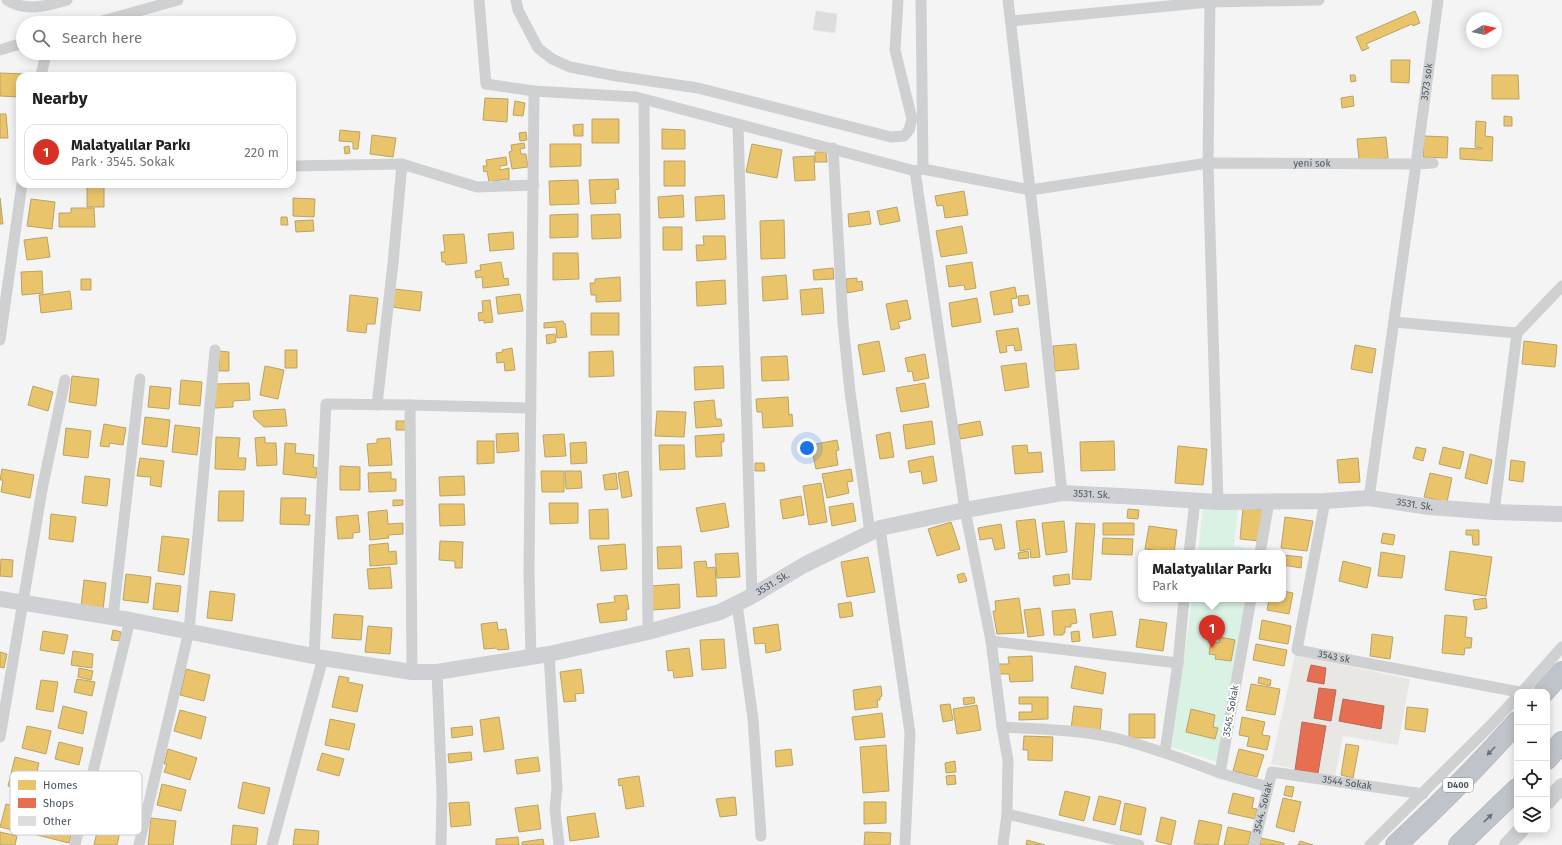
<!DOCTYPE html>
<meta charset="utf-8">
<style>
body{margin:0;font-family:"Fira Sans",sans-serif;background:#f6f6f6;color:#202124}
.controls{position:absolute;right:12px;bottom:12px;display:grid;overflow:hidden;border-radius:8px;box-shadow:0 2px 10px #0003}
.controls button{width:36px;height:36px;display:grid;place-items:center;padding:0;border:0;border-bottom:1px solid #e0e0e0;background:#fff;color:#202124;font:20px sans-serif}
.compass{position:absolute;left:1466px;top:12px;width:36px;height:36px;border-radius:50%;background:#fff;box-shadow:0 2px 10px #0003;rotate:81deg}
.you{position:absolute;left:807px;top:448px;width:14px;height:14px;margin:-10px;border:3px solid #fff;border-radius:50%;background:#1a73e8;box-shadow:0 0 0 6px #1a73e833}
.badge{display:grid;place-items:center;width:26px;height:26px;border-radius:50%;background:#d93025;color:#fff;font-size:13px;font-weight:700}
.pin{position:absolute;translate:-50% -33px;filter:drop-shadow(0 1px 2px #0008)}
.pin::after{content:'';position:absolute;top:21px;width:14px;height:12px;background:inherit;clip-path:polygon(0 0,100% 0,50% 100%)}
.popup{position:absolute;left:1138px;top:550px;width:148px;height:52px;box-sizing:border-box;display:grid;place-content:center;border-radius:8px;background:#fff;filter:drop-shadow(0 1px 3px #0005);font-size:13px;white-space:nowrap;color:#757577}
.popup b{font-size:15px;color:#202124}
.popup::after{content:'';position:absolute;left:50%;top:100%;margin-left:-8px;border:8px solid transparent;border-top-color:#fff}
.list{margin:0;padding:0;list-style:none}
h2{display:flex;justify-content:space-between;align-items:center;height:52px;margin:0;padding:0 16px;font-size:17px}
h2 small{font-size:13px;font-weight:400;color:#757577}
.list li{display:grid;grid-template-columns:26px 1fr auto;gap:12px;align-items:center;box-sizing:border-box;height:56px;margin:0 8px 8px;padding:0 8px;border:1px solid #e0e0e0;border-radius:12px}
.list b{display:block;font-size:15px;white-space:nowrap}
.list p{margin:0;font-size:13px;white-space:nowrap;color:#757577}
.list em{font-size:13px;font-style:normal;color:#757577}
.icon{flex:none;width:22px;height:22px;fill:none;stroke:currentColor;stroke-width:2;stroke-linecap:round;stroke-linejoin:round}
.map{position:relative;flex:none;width:1562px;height:845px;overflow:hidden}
.search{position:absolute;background:#fff;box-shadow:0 2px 10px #0003;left:16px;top:16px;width:280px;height:44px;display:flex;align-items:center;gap:10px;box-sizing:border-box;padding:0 14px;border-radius:22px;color:#757577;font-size:15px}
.panel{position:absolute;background:#fff;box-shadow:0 2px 10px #0003;left:16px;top:72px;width:280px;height:116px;border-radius:12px}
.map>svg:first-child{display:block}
</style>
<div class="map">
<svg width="1562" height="845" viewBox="0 0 1562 845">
<rect width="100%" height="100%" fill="#f4f4f4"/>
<path fill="#e8e7e3" d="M1295,655l115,24 -12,66 -55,-9 -8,41 -64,-13z"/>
<path fill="#d9f2e3" d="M1203,507l35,3 -4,36 20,3 -1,4h-55z
M1192,599h54l-26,164 -48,-16z"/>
<path fill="#e9c46a" stroke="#b9a367" d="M1415,11l5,12 -7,3 -1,-2 -46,20 3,4 -7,3 -6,-14z
M1391,60h19l-1,23 -18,-1z
M0,73l25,1v2h-5v21l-20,-1z
M1350,75h5l1,6 -5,1z
M1492,75h26l1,24h-27z
M1353,96l1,10 -12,2 -1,-10z
M485,98l23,1 -1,23 -24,-2z
M515,101l10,2 -2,13 -10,-1z
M0,114h6l2,24h-8z
M1504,116l8,1v9h-8z
M592,119h27v24h-27z
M1476,121l10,1 -1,14 8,1 -1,24 -32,-2v-11l22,1v-1l-7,-1z
M583,124v12h-9l-1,-11z
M662,129l23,1v19h-23z
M340,130l20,2 -2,17h-5v-7l-14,-1z
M526,132l1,8 -7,1 -1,-8z
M372,135l24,3 -3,19 -23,-3z
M1424,136l24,1 -1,21 -24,-1z
M1386,137l2,21 -29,2 -2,-21z
M524,143l1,5 -5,1 1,5h5l2,13 -16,2 -3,-17 3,-1 -1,-6z
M550,144h31v22l-31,1z
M752,144l30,6 -5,28 -31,-6z
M349,146l1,7 -5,1 -1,-7z
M815,152h11l1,10h-12z
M814,156l1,24 -20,1 -2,-24z
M506,157l1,8 -7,1v4l9,-2v14h-1l-1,-3 -18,3 -2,-11 -3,1 -1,-6h4l-1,-6z
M664,161h21v25h-21z
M618,179l1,10 -4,1 1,13 -25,1 -2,-24z
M578,180l1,24 -29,1 -1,-24z
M87,187h17v20h-17z
M964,191l4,24 -23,3 -2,-13 -6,1 -2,-10z
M683,195l1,22 -25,1 -1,-21z
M724,195l1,24 -29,2 -1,-24z
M0,198l3,26h-3z
M293,198l22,1 -1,18 -21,-1z
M31,199l24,3 -3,27 -25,-3z
M897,207l3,14 -20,4 -3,-14z
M71,208h23l1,19h-36v-14h12z
M869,211l2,13 -22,3 -1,-13z
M578,214v23l-28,1v-23z
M620,214l1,24 -29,1 -1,-24z
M281,217h6l1,8h-7z
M313,220l1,11 -18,1 -1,-11z
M784,220l1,38 -24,1 -1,-38z
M962,226l5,27 -26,4 -5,-26z
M663,227h19v23h-19z
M513,232l1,17 -24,2 -2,-17z
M464,234l3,29 -21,2 -1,-3h-3l-1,-10h4l-2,-17z
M703,236h22l1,23 -29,2 -1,-16h8z
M47,237l3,20 -23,3 -3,-20z
M553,253h25l1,26 -26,1z
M501,262l3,17 4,-1 1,7 -26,3 -1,-11 -6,1 -1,-7 6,-1 -1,-5z
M972,262l4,26 -11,2 -1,-5 -15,2 -3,-21z
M833,268l1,11 -20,1 -1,-10z
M42,271l1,22 -21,2 -1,-23z
M786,275l2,24 -25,2 -1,-24z
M620,277l1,24 -25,1v-7h-5l-1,-12h5v-4z
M857,278v4l5,-1 1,9 -16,3 -1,-14z
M81,279h10v11h-10z
M725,280l1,24 -29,2 -1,-24z
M1015,287l2,11 -6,1 2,13 -19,3 -4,-23z
M822,288l2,25 -22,2 -2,-25z
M394,289l28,3 -2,19 -28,-4z
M70,291l2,18 -31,4 -2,-18z
M520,294l3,17 -25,3 -2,-17z
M350,295l28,3 -3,26h-8l-1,9 -19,-2z
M1028,295l2,9 -11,2 -1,-10z
M977,298l4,24 -29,5 -3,-24z
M490,300l3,22 -9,1v-3l-5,1 -1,-8 5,-1 -1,-11z
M907,300l4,19 -13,3 2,6 -9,2 -5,-26z
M591,313h28v22h-28z
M563,321l1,3 1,-1 2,14 -10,1 -1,-11 -12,1v-5z
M1018,328l4,22 -7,1 -1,-6 -8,1 1,6 -7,1 -4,-22z
M555,334l1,8 -9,2 -1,-9z
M879,341l6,30 -22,4 -5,-30z
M1524,341l33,4 -2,22 -33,-3z
M1076,344l3,25 -24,2 -2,-25z
M1355,345l21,4 -4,24 -21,-4z
M512,348l3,22 -10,1 -1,-9 -7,1 -1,-10 7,-1 -1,-2z
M285,350h12v18h-12z
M219,351l10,1v19h-10z
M613,351l1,25 -25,1v-25z
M925,354l4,24 -15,3 -2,-10 -4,1 -3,-14z
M787,356l2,24 -27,1 -1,-24z
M1026,363l3,24 -24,4 -4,-25z
M265,366l19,4 -6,29 -18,-4z
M723,366l1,22 -29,2 -1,-23z
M72,376l27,3 -3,27 -27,-4z
M181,380l21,2 -2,24 -21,-2z
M249,383l1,17 -17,1v6l-18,1 -1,-24z
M925,383l4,24 -28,5 -5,-24z
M33,386l20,6 -5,19 -20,-6z
M150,386l21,2 -2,21 -21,-2z
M788,397l1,18 3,-1 1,12 -30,2 -1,-16h-5l-1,-13z
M714,400l2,19h5l1,7 -26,2 -2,-26z
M285,409l2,17 -23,1 -10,-9 -1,-7z
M657,411l29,1 -2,25 -29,-1z
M145,417l25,3 -3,27 -25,-3z
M396,421h10v9h-10z
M932,421l3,23 -29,5 -3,-24z
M980,421l3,14 -23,4 -2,-14z
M104,424l22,4 -3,17 -13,-2 -1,4 -9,-1z
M175,425l25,3 -3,27 -25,-3z
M66,428l25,3 -3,27 -25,-3z
M890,432l4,25 -14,2 -4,-24z
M518,433l1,18 -22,2 -1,-19z
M564,434l2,22 -21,1 -2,-22z
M724,434v8h-3l1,14 -26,1 -1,-21z
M216,437l24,1 -2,20h8l-1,12 -30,-1z
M265,437v6h11l1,22 -20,1 -2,-28z
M390,438l2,27 -23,1 -2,-22 10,-1v-4z
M837,440l2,10 -3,1 2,14 -22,4 -5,-24z
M477,441h17v22l-17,1z
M1114,441l1,29 -34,1 -1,-29z
M586,442l1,21 -16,1 -1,-21z
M285,443l11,1 -1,9 19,2 -1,12 4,1 -1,10 -33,-4z
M659,445h25l1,24 -25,1z
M1027,445l1,8 13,-1 2,20 -28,2 -3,-28z
M1178,446l29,3 -4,36 -28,-2z
M1416,447l10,2 -3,12 -10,-3z
M1443,447l21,5 -4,17 -21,-5z
M1470,454l22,6 -5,24 -22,-6z
M933,456l4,25 -14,3 -2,-13 -11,2 -2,-12z
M140,458l24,3 -3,26 -11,-2 1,-8 -14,-1z
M1358,458l2,24 -21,1 -2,-23z
M1511,460l14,2 -2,20 -14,-2z
M755,463h9l1,8h-10z
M340,466l20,1v23h-20z
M2,469l32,6 -4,23 -29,-6 2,-12h-3z
M851,469l2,12 -6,1 2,11 -22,5 -5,-24z
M541,471h23v21h-22z
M565,471h16l1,17 -16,1z
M628,471l4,25 -10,2 -4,-25z
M391,472v7h5v12l-27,1 -1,-19z
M616,473l2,16 -13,1 -2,-15z
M1430,473l22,5 -5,24 -23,-5z
M85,476l25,3 -3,27 -25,-3z
M464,476l1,19 -25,1 -1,-19z
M821,483l6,39 -18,3 -6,-39z
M219,491h25l-1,30h-25z
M801,496l3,19 -21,4 -3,-19z
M281,498h25l-1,17h5l-1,10 -29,-1z
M393,500h10v5l-10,1z
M549,503h29v20l-28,1z
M725,503l4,24 -28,5 -5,-24z
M853,503l3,18 -24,5 -3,-19z
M439,504h25l1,21 -25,1z
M1243,508l21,2 -4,31 -20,-2z
M608,509l1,30h-19l-1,-29z
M1128,509l11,1 -1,9 -11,-1z
M387,510l1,14 15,-1v11l-15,1 1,3 -19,2 -2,-28z
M51,514l25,3 -3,25 -24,-3z
M358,515l2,17 -7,1v5l-15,1 -2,-22z
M1285,517l28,4 -6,30 -26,-3z
M1035,519l5,38 -9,1 -1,-9 -10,2 -4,-30z
M1064,521l3,31 -21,3 -4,-32z
M951,522l9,27 -23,7 -9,-27z
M1076,523l19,1 -4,56 -19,-1z
M1103,523h31v12h-31z
M1001,524l4,24 -10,2 -3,-12 -12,2 -2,-12z
M1149,526l28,4 -3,23 -29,-4z
M1466,530h13v15h-6l-1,-10h-6z
M1383,533l12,2 -2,10 -12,-2z
M162,536l27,3 -5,36 -26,-4z
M1103,538l30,1 -1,16 -30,-1z
M440,541l23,1 -1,26h-7v-7l-16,-1z
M388,543l1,9 7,-1 1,13 -27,2 -1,-21z
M625,544l2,25 -26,2 -3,-25z
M681,546l1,22 -24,1 -1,-22z
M1028,551l1,7 -10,1 -1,-6z
M1450,551l42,6 -6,39 -41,-6z
M1381,552l24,4 -3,22 -24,-2z
M738,553l2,24 -23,1 -2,-24z
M1283,555l19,2 -1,11 -18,-3z
M868,557l7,35 -28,5 -6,-35z
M1,559l12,1 -1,17 -12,-1z
M706,561l1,7 8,-1 2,29 -20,1 -3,-35z
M1343,561l28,7 -4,20 -28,-7z
M390,567l2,21 -23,1 -2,-20z
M964,573l3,8 -8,2 -2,-8z
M126,574l25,3 -3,26 -25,-3z
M1069,574l1,10 -16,2 -1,-10z
M84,580l22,3 -3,27 -22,-3z
M156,583l25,3 -3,26 -25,-3z
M679,584l1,24 -28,2 -2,-24z
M210,591l25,3 -3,27 -25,-3z
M1283,591l10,2 -4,21 -22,-4 2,-11h14z
M627,595l2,14 -3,1 1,10 -27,3 -3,-19 18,-2 -1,-6z
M1019,598l5,35 -27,1 -4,-23h3l-1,-10z
M1486,598l1,10 -12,2 -2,-10z
M851,602l2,14 -13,2 -2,-14z
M1040,608l4,27 -16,2 -4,-27z
M1075,609l2,14 -6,1v3h-6v6h-2v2h-9l-2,-24z
M1112,611l4,24 -23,3 -3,-24z
M334,614l29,2 -2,24 -29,-2z
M1445,615l22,2 -2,20 7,1 -1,10h-6l-1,7 -22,-2z
M1140,619l27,4 -4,28 -27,-4z
M1262,620l29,6 -3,18 -29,-5z
M497,622l1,8 8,-1 3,20 -11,1 -1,-2 -13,1 -3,-25z
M778,624l3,26 -15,3 -1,-10 -10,1 -2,-16z
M368,626l24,2 -2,26 -25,-2z
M113,630l8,2 -1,9 -9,-1z
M43,631l25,4 -4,19 -24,-4z
M1079,631l1,10 -8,1 -1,-10z
M1372,634l21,3 -3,22 -20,-3z
M1220,637l15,3 -4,21 -16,-2 1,-4 -7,-1 2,-13 8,2z
M724,639l2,29 -24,2 -2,-30z
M1256,644l31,6 -3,16 -31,-6z
M689,648l4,28 -19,2 -1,-8 -5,1 -2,-20z
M73,651l20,3 -1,14 -21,-3z
M0,652l7,2 -3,14 -4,-1z
M1032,656l1,25 -23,1 -1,-8h-9l-1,-10h10l-1,-7z
M1075,666l31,7 -3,21 -32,-6z
M79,668l14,3 -2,9 -13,-3z
M186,669l24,6 -6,26 -24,-6z
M581,669l3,24 -9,1 1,7 -12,1 -4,-30z
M339,676l10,2 -1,4 15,3 -6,27 -25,-5z
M1259,677l12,3 -1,6 -12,-3z
M77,679l18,3 -3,14 -18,-4z
M41,680l17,2 -5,30 -17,-3z
M1251,684l29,5 -5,26 -29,-5z
M881,686l1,10 -2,1v3h-3l1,7 -23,3 -2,-20z
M974,697l1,6 -11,2 -1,-7z
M1019,697h29v22l-29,1v-8h13v-8h-13z
M950,704l3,16 -10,2 -3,-17z
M977,705l4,25 -24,4 -4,-25z
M63,706l24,6 -4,22 -25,-6z
M1074,706l28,3 -2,22 -29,-3z
M1407,707l21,2 -3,23 -20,-3z
M1191,709l24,6 -2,12 5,1 -3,11 -29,-7z
M180,710l26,7 -5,22 -27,-8z
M882,713l3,24 -30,3 -3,-23z
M1129,714h26v24h-26z
M499,717l5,32 -20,3 -4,-32z
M1242,717l23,5 -3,13 8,1 -3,14 -20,-4 2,-9 -10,-2z
M330,719l25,5 -6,26 -24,-5z
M27,726l24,5 -5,23 -24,-6z
M472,726l1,9 -21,3 -1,-10z
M1024,736l29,1 -1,24 -24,-1v-10h-5z
M59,742l24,6 -4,17 -24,-6z
M1346,744l13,2 -6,32 -12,-3z
M886,745l3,46 -26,2 -3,-46z
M168,749l29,9 -7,22 -26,-8 3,-8h-3z
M791,749l2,16 -17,2 -1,-16z
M1239,749l25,6 -7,22 -24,-6z
M471,752l1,8 -23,3 -1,-9z
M322,753l22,6 -5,17 -22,-6z
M15,757l24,6 -7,29 -24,-6z
M538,757l2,14 -23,3 -2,-14z
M955,761l1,11 -10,1 -1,-10z
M114,772l24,6 -5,26 -25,-5z
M51,775l21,5 -3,14 4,1 -2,9 -26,-6z
M955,775l1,9 -9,1 -1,-9z
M639,776l5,30 -18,3 -4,-24 -3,1 -1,-7z
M243,782l27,6 -6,26 -26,-6z
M162,784l24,6 -5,21 -24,-6z
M1286,786l8,1 -2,10 -8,-2z
M1065,791l25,6 -6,24 -25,-6z
M1233,793l21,5 -2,10 5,1 -2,10 -27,-6z
M1099,796l22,5 -6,24 -22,-5z
M735,797l2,18 -17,2 -4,-18z
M1283,798l18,4 -7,30 -18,-5z
M469,802l2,23 -20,2 -2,-24z
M864,802h22v21l-22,1z
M1125,803l21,5 -5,27 -21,-5z
M6,804l29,7 -6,23 -29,-7z
M538,805l3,24 -22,3 -4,-24z
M43,810l32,7 -6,26 -32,-8z
M595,813l4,24 -29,4 -3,-24z
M1161,817l15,4 -5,24 -15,-4z
M151,818l25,3 -3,24h-25z
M100,819l22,4 -5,22h-23z
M1199,820l23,5 -4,20 -24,-1z
M233,825l25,3 -2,17h-25z
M1228,827l23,5 -3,13h-24z
M295,829l24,2 -1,14h-25z
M0,832l17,4 -2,9h-15z
M865,832l26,1 -1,12h-26z
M518,837l1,8h-23v-6z
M1261,838l23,5v2h-24z
M543,839l1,6h-22v-3z
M1027,840l18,5h-19z
M1300,841l13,4h-15z"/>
<path fill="#e76f51" stroke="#b86856" d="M1311,665l15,3 -2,16 -17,-3z
M1319,688l17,2 -5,31 -17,-3z
M1343,699l41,7 -3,23 -42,-8z
M1302,722l24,4 -8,47 -23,-3z"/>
<path fill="#ddddde" stroke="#e5e6e7" d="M816,11l21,3 -2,19 -22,-3z"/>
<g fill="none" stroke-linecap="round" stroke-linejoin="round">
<defs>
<path id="highway" d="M1544,692l18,-20
M1547,759l15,-17
M1396,845c42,-39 83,-80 121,-123
M1459,845l58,-56"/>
</defs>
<use href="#highway" stroke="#b9bec3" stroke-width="22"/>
<g stroke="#ced0d2" stroke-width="11">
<path d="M7,0c19,12 40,6 60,0"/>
<path d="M479,0l7,84 48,7 102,6 279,74 8,-2 -2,-169"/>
<path d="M516,0l2,10 20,38 14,11 18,8 47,9 81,12 193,49 13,-1 5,-6 3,-11 -17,-69 3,-50"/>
<path d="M1008,0l28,241 26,252"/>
<path d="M1210,0l-2,163 10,339"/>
<path d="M1011,21l199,-19 109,-2"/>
<path d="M95,23l83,-23"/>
<path d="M0,50l23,-7"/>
<path d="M41,76l5,-23"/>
<path d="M644,100l4,532"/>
<path d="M738,125l14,471"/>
<path d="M833,148l10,175 7,69 20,140"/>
<path d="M402,164l75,23 57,-2"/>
<path d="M292,166l110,-2 -9,99 -16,142"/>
<path id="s1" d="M923,169l107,21 178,-27 208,1 22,-164"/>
<path d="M915,171l50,339 26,131 11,86 6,33 -1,54 -4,31"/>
<path d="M1394,322l123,11"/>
<path d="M0,340l22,-156"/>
<path d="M410,405l121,3"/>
<path d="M1369,498l47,-334 17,-1"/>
<path id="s2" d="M1325,501l-28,149 222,42"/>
<path d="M1494,512l23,-179 45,-47"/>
<path d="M880,528l30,205 -5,112"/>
<path d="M1189,553l6,-52"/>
<path d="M1260,553l9,-51"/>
<path d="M1251,599l-31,174 48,14"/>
<path d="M737,604l16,115 8,117"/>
<path d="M113,617l27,-238"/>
<path d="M991,641l187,22"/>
<path d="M549,654l8,134 -2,21 4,36"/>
<path d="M314,657l12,-253 84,1 2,267"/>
<path d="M531,657l-2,-83 5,-483"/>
<path d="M437,672l5,121 -1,52"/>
<path d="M1522,692l40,-45"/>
<path d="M1002,727c38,2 76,3 113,11 36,9 71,22 105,35"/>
<path d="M0,737l42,-247 23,-110"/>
<path d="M1165,752l13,-89 6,-64"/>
<path d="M1007,814l132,31"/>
<path d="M75,845l55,-225"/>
<path d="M139,845l50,-214 26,-281"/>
<path d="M272,845l51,-187"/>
<path id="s3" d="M1254,845l18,-73 151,22"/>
<path d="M1370,845l119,-118 28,-30"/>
</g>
<g stroke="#ced0d4" stroke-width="16">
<path id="s4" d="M0,599l130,21 193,38 89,14h25l112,-18 99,-22 72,-20 32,-16 52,-31 76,-37 85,-18 97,-17 78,4 78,5 107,-1 44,-3 60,9 65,5 68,2"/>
<path d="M1547,802l15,-16"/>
<path d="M1507,845l14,-15"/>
</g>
<use href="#highway" stroke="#bec4c9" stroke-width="20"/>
</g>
<defs><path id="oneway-solid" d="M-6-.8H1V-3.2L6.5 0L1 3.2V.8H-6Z"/></defs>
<g fill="#67727b">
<use href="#oneway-solid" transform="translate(1491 751) rotate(134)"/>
<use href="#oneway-solid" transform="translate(1488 818) rotate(-44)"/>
</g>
<g text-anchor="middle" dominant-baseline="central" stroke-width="4" stroke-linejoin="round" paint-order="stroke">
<rect fill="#fff" stroke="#808990" stroke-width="1" x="1443" y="778" width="30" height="14" rx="3"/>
<g font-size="9" font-weight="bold" fill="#4a5661">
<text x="1458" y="785">D400</text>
</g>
<g font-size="10" fill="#4a5661" stroke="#fff">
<text stroke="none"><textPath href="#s1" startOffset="580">3573 sok</textPath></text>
<text stroke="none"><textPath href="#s1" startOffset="393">yeni sok</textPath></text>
<text stroke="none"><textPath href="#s4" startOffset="1129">3531. Sk.</textPath></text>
<text stroke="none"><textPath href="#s4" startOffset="1453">3531. Sk.</textPath></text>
<text stroke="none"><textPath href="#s4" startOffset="793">3531. Sk.</textPath></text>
<text stroke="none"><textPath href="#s2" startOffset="189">3543 sk</textPath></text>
<text transform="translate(1231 711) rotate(-80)">3545. Sokak</text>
<text stroke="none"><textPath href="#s3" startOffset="151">3544 Sokak</textPath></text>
<text stroke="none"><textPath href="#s3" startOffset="38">3544. Sokak</textPath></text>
</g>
</g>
<rect x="10" y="771" width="132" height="64" rx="6" fill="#fff" stroke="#c9ccd0" stroke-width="1"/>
<rect x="18" y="780" width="18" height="10" fill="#e9c46a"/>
<rect x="18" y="798" width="18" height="10" fill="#e76f51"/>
<rect x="18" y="816" width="18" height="10" fill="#ddddde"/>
<g font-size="11" fill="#4a5661">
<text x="43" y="789">Homes</text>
<text x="43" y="807">Shops</text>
<text x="43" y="825">Other</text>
</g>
</svg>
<div class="controls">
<button>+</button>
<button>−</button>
<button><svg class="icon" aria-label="locate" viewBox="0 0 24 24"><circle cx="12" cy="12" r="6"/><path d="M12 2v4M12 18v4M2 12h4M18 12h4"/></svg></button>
<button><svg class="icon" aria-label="layers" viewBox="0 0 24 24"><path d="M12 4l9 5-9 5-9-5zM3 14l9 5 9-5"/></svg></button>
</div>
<svg class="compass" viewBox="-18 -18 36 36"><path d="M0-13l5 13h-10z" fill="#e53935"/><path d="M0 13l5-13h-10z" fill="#757577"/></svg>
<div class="you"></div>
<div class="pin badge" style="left:1212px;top:648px">1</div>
<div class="popup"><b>Malatyalılar Parkı</b>Park</div>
<div class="search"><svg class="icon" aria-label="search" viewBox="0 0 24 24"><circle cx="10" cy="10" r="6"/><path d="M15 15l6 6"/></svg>Search here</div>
<section class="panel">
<h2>Nearby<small></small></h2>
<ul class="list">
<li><span class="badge">1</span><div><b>Malatyalılar Parkı</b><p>Park · 3545. Sokak</p></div><em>220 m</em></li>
</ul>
</section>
</div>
